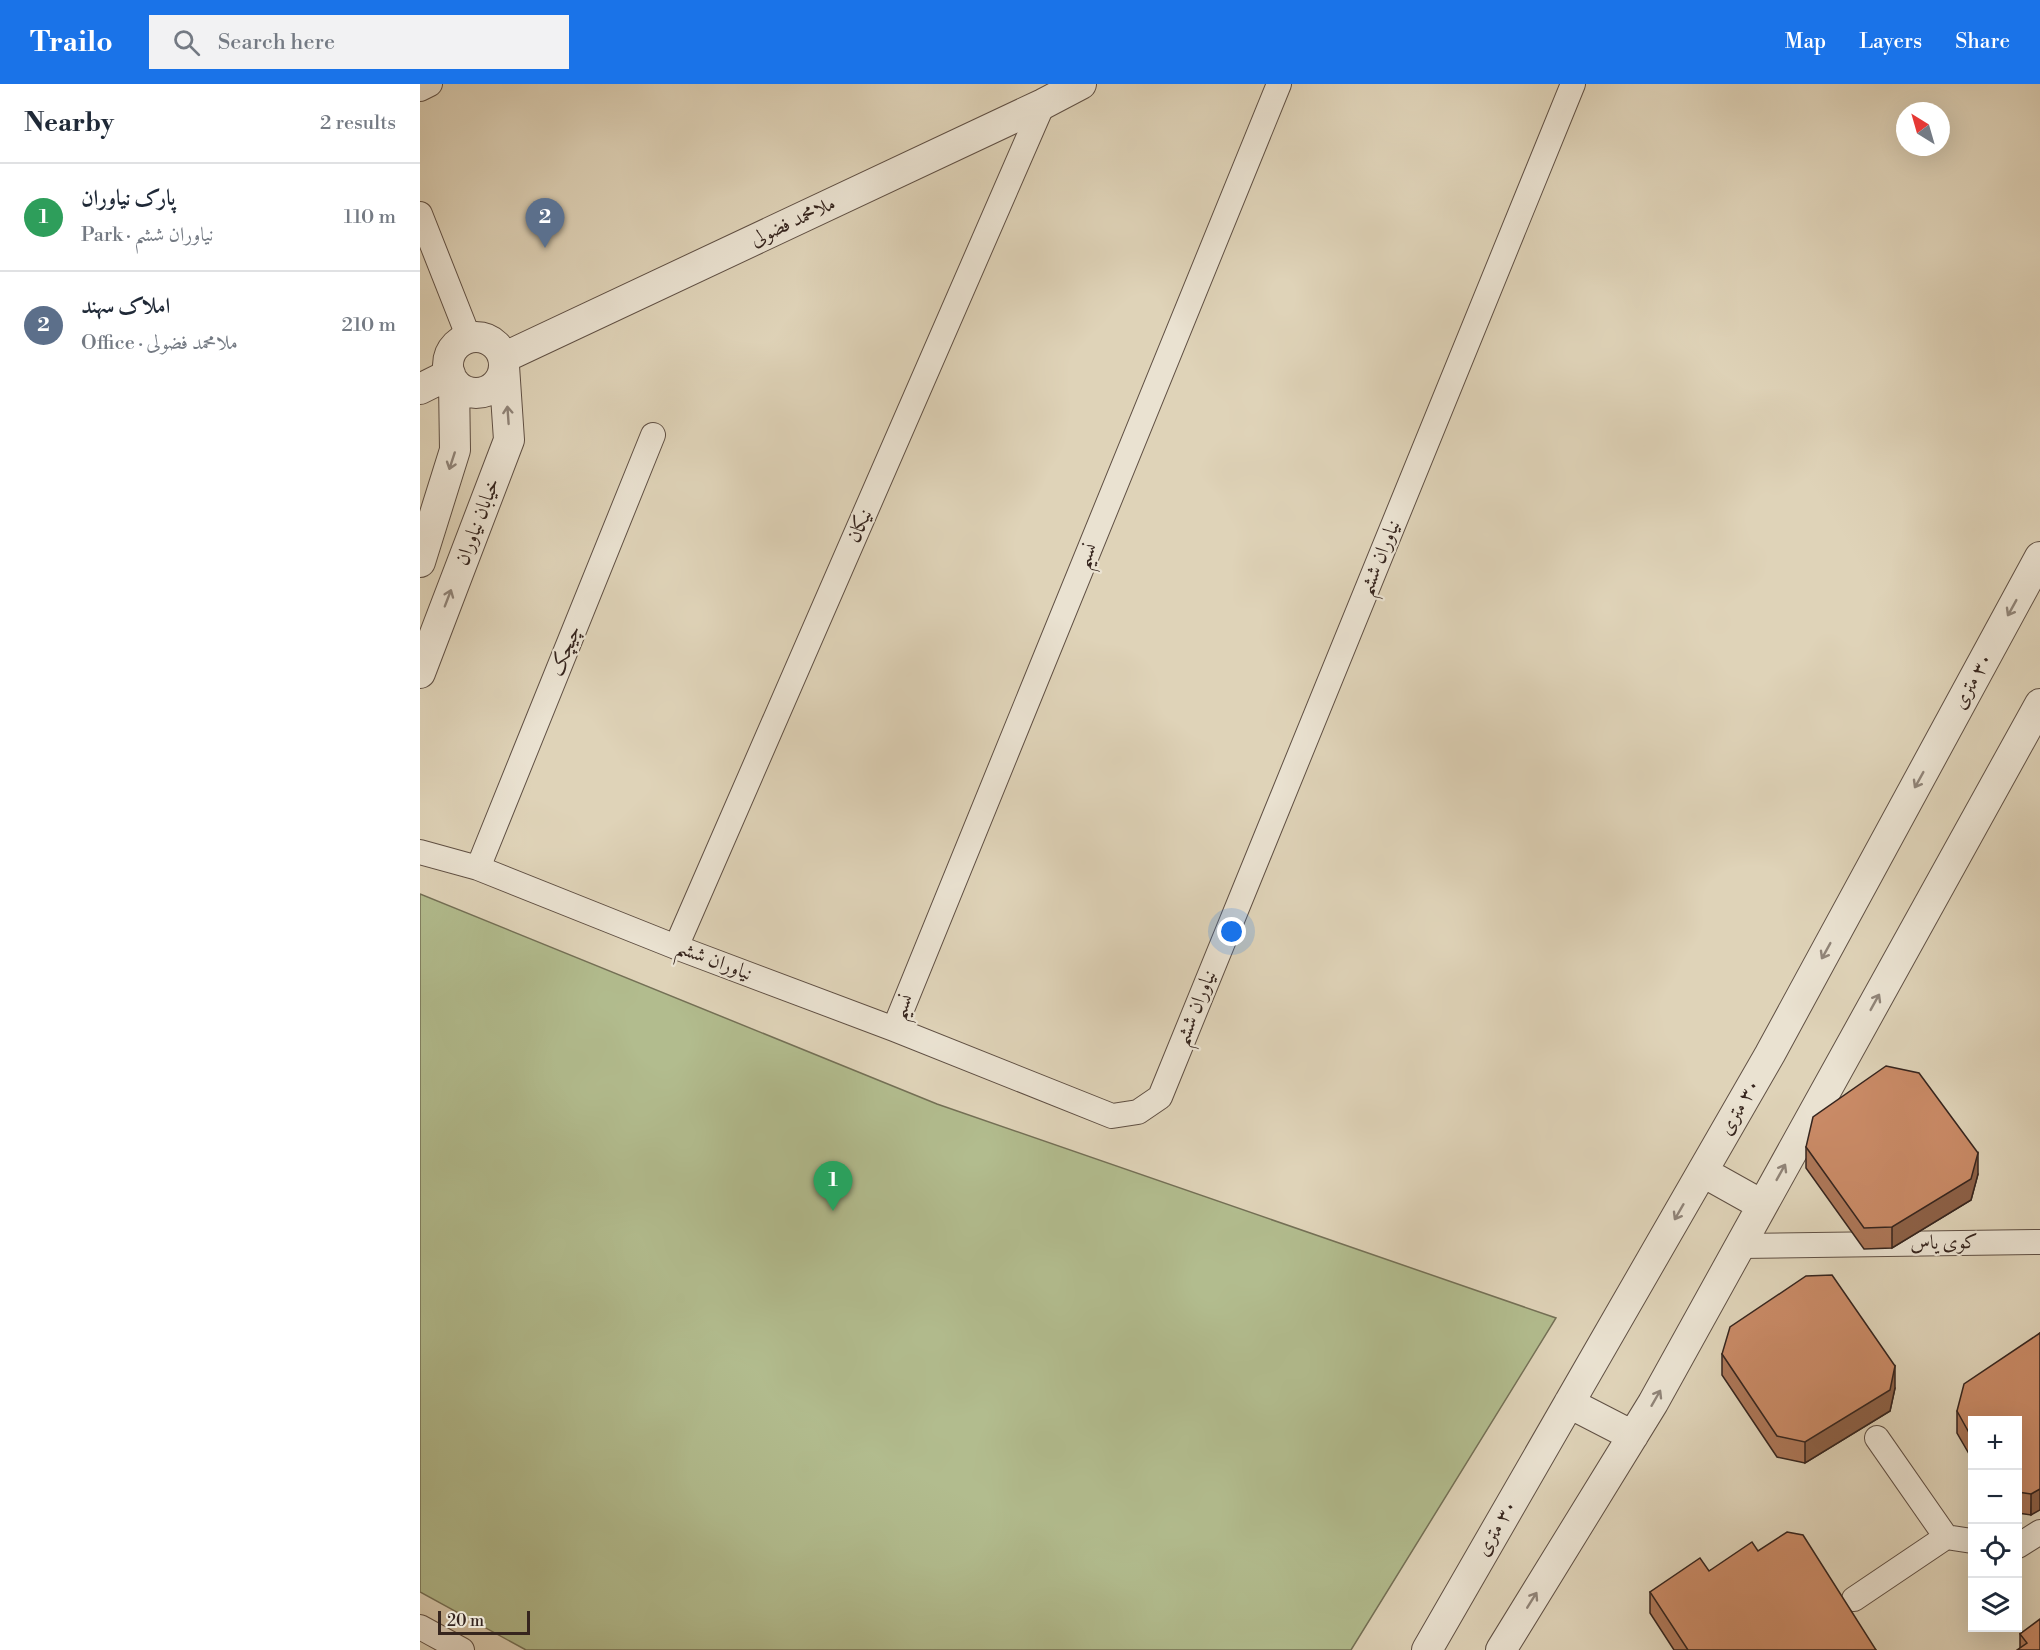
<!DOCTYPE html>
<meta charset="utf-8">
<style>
body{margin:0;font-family:"Libre Bodoni",Amiri,serif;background:#f2f2f3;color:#1f2937}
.controls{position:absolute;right:18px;bottom:18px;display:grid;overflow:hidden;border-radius:0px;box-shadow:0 6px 24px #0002}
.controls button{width:54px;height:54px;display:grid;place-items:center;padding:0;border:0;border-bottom:2px solid #e0e1e3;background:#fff;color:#1f2937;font:30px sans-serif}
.compass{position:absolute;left:1476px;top:18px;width:54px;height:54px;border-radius:50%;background:#fff;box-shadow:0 6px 24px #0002;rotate:323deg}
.scale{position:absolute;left:18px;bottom:15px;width:92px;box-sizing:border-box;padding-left:6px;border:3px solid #36251e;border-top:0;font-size:16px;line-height:21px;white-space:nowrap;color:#36251e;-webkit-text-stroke:4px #eae2d1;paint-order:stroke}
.you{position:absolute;left:812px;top:848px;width:21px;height:21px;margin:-15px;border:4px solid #fff;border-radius:50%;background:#1a73e8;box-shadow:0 0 0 9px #1a73e833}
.badge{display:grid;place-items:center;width:39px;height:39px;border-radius:50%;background:#1a73e8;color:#fff;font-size:20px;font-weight:700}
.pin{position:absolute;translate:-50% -50px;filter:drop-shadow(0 2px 3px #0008)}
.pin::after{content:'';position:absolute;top:32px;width:21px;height:18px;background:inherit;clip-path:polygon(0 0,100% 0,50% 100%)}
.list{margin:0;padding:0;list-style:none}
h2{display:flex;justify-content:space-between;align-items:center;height:78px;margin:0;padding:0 24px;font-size:26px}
h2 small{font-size:20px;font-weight:400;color:#747a83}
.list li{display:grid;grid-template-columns:39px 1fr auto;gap:18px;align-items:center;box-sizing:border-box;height:108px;padding:0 24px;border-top:2px solid #e0e1e3}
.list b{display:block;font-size:22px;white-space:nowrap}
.list p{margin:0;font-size:20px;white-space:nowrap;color:#747a83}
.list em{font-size:20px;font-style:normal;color:#747a83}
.icon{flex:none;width:33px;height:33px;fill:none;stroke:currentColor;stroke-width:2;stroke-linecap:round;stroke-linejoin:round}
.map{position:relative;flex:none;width:1620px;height:1566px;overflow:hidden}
header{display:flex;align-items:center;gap:36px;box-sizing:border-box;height:84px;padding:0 30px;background:#1a73e8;color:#fff}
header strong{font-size:28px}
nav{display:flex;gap:33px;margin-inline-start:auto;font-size:21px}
.search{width:420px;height:54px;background:#f2f2f3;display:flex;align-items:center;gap:15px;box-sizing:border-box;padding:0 21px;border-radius:0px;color:#747a83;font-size:22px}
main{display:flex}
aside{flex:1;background:#fff}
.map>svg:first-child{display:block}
</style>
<header>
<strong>Trailo</strong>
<div class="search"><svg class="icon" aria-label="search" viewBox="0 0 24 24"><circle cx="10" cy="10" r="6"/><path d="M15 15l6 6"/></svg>Search here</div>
<nav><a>Map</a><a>Layers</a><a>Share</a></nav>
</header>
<main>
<aside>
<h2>Nearby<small>2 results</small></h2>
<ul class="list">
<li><span class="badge" style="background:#2e9e5b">1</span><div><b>پارک نیاوران</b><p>Park · نیاوران ششم</p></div><em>110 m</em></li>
<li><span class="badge" style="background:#5c6f8a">2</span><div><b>املاک سهند</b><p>Office · ملامحمد فضولی</p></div><em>210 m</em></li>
</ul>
</aside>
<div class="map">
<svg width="1620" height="1566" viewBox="0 0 1620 1566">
<rect width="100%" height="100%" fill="#dfd3b8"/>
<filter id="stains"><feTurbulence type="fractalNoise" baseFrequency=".00333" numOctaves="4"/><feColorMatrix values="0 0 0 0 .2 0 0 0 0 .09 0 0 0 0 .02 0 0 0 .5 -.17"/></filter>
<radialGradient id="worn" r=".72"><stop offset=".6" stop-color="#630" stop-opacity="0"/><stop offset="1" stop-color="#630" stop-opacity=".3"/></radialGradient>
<path fill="#b2bc8e" stroke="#747056" stroke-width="1.5" d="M0,810l517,210 619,214 -205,332h-825l-106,-58z"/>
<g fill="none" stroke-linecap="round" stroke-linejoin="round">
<defs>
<path id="minor" d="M0,5l10,-5
M0,130l49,124
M0,768l58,16 198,79 218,82 218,87 26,-4 22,-15 413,-1013
M58,784l175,-433
M256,863l367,-843
M474,945l385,-945
M1320,1162l300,-4
M1457,1354l69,99
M1598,1462l22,-14
M1434,1515l92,-62 26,4
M0,1543l42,23"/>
<path id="tertiary" d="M28 281a28 28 0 1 1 56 0a28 28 0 1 1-56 0Z
M83,274l540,-254 38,-20
M0,305l30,-15
M0,478l35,-112 -1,-68
M0,589l89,-233 -5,-74
M1283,1088l59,33
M1149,1319l64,33
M1007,1566l343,-596 270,-497
M1081,1566l152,-247 387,-699"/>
</defs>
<use href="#minor" stroke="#605044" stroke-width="26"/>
<use href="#tertiary" stroke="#605044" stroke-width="32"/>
<use href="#minor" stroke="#eae2d1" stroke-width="24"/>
<use href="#tertiary" stroke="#eae2d1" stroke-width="30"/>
</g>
<path fill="#ad7758" stroke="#36251e" stroke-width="1.5" d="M1386,1063l172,27 -7,26 -79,48 -28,1 -58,-81z
M1620,1249l-9,182 -13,-2v-93h-46v39l-15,-26v-22z
M1302,1270l173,34 -5,23 -85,52 -28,-6 -55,-82z
M1338,1467l118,99h-202l-24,-37v-21l59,-21z
M1600,1550l20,16 -20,-2z"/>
<path fill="#8d6147" stroke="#36251e" stroke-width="1.5" d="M1558,1069v21l-7,26 -79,48v-21z
M1475,1282v22l-5,23 -85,52v-21z
M1620,1405v21l-9,5v-21z"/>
<path fill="#c98a66" stroke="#36251e" stroke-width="1.5" d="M1466,982l33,7 59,80 -7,26 -79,48 -28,1 -58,-81 7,-30z
M1412,1191l63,91 -5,24 -85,52 -28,-6 -55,-82 8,-27 76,-51z
M1620,1249v156l-9,5 -13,-2v-72h-46v18l-15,-27 7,-27z
M1367,1448l16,3 73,115h-188l-38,-58 50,-34 9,13 43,-29 6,9z
M1620,1535v31h-23l10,-7 -7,-9z"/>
<defs><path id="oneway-shaft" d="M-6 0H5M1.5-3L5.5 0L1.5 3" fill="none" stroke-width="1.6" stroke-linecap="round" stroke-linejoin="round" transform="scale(1.5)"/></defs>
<g stroke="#908478">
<use href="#oneway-shaft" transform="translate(88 331) rotate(-94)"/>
<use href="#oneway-shaft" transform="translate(32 377) rotate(108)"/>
<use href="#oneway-shaft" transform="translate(28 514) rotate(-69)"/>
<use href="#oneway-shaft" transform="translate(1592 524) rotate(119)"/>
<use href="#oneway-shaft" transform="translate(1499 696) rotate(119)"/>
<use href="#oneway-shaft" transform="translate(1406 867) rotate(119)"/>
<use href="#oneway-shaft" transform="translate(1455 918) rotate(-61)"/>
<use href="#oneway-shaft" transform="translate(1361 1088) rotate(-61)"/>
<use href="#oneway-shaft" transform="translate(1259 1128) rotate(120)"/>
<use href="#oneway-shaft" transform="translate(1236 1314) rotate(-60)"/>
<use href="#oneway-shaft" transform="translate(1112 1516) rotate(-58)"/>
</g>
<g text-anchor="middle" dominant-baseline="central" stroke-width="4.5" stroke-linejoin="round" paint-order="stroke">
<g font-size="20" fill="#36251e" stroke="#eae2d1">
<text transform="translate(373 138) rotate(-25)">ملامحمد فضولی</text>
<text transform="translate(58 438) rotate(-69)">خیابان نیاوران</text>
<text transform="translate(440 442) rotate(-66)">نیکان</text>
<text transform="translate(667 472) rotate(-68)">نسیم</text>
<text transform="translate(960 474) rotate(-68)">نیاوران ششم</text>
<text transform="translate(146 567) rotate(-68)">چیچک</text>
<text transform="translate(1553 597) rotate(-61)">٣٠ متری</text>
<text transform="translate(294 877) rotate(21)">نیاوران ششم</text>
<text transform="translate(483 923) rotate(-68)">نسیم</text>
<text transform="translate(776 924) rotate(-68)">نیاوران ششم</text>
<text transform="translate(1320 1023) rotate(-60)">٣٠ متری</text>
<text transform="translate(1524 1159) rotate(-1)">کوی یاس</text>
<text transform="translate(1077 1444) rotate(-60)">٣٠ متری</text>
</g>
</g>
<rect width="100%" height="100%" filter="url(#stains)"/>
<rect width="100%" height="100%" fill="url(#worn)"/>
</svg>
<div class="controls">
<button>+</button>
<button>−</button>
<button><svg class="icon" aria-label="locate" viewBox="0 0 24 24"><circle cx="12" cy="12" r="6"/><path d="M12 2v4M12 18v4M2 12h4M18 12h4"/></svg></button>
<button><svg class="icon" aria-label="layers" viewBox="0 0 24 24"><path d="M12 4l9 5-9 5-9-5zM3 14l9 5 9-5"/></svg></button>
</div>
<svg class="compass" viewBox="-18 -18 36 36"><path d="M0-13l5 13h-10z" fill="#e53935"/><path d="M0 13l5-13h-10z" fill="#747a83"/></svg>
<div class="scale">20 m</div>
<div class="you"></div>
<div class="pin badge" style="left:413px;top:1127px;background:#2e9e5b">1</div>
<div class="pin badge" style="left:125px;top:164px;background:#5c6f8a">2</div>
</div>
</main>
